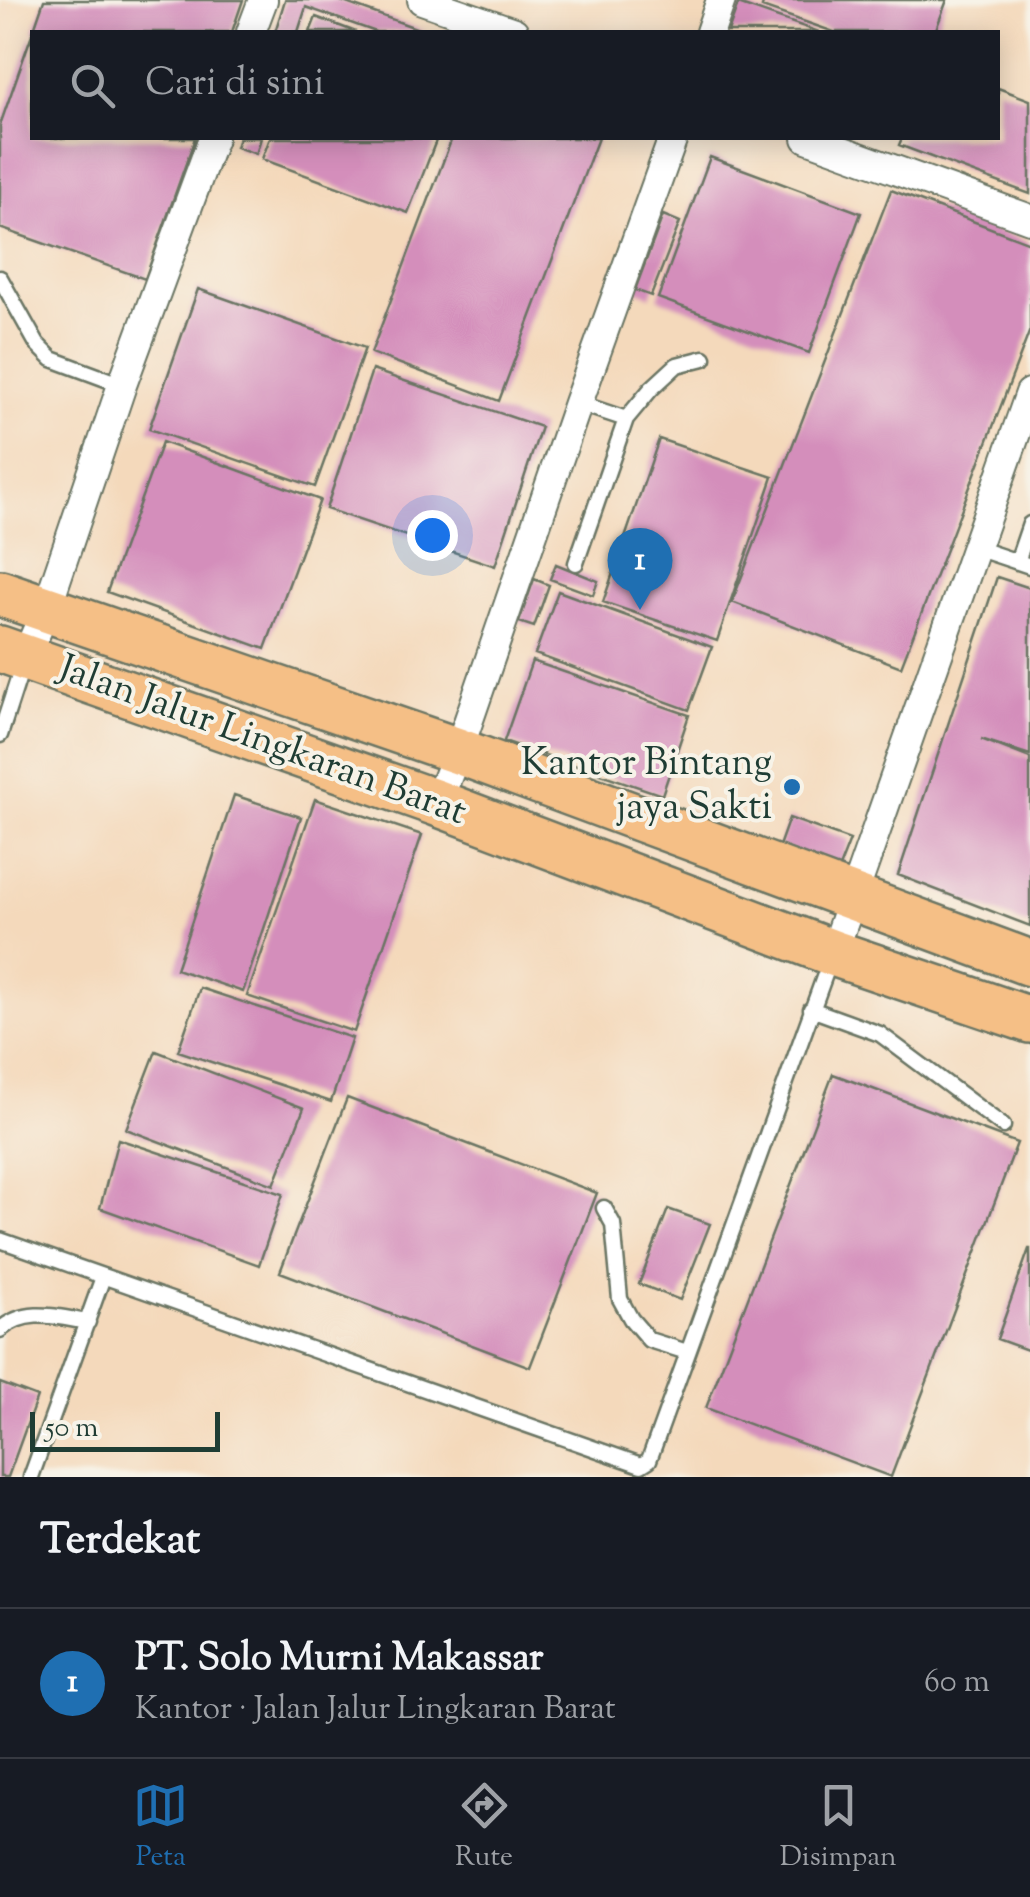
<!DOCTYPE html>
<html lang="id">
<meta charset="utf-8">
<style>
body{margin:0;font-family:"Sorts Mill Goudy",serif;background:#242831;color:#f1f3f6}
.scale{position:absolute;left:30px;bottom:25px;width:190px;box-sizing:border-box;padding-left:10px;border:5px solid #1f3d34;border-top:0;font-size:28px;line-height:35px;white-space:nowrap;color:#1f3d34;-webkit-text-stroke:8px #f7f3e8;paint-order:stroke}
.you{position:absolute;left:432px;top:535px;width:35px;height:35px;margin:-25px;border:8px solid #fff;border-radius:50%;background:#1a73e8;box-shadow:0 0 0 15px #1a73e833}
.badge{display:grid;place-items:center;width:65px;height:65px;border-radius:50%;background:#1f6fb2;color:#fff;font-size:32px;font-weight:700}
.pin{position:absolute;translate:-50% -82px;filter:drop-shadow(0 2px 5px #0008)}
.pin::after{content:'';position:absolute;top:52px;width:35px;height:30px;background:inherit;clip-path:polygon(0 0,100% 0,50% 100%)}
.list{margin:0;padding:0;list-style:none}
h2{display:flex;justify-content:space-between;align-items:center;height:130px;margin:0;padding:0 40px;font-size:42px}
h2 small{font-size:32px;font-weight:400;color:#9ea1a6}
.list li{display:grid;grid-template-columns:65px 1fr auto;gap:30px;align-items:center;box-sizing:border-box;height:150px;padding:0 40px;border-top:2px solid #363941}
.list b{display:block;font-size:38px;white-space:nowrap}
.list p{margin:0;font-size:32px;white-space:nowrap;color:#9ea1a6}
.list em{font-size:32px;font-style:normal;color:#9ea1a6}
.icon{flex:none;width:55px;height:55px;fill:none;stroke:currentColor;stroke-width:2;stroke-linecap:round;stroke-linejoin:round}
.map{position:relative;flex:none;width:1030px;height:1477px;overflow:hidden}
.search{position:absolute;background:#171b24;box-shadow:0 5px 25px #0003;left:30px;right:30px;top:30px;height:110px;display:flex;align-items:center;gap:25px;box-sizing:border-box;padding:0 35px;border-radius:0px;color:#9ea1a6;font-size:38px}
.sheet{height:280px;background:#171b24}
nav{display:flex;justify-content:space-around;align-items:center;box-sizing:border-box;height:140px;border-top:2px solid #363941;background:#171b24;font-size:28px;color:#9ea1a6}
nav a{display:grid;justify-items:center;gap:5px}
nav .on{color:#1f6fb2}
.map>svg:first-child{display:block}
</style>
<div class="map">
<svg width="1030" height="1477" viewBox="0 0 1030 1477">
<rect width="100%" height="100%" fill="#f7f3e8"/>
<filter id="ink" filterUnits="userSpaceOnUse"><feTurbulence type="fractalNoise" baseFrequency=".01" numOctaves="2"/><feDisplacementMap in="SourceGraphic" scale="20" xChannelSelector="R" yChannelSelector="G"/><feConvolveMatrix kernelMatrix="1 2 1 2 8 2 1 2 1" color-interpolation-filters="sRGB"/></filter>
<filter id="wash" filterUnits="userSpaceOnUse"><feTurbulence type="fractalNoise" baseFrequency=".0048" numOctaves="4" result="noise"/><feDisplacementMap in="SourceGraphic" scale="40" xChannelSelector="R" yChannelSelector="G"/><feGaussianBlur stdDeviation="2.25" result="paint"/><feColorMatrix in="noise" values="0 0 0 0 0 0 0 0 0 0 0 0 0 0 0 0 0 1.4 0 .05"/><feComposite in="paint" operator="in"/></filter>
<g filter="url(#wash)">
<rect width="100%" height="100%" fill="#f4d9bb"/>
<g id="blocks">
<path fill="#d48ebb" d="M44,0h199l-11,32h-199z
M285,0h53l89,32h-51l-70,-25 -8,25h-23z
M764,0h183l-12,32h-101l-72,-25z
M738,4l81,28h-91z
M316,17l40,15h-46z
M32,34v104h163l-50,141 -145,-51v-103z
M998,88l32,12v94l-131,-49 3,-7h96z
M239,138h22l-5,16 -20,-7z
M270,138h167l-29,75 -146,-54z
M452,138h146l-99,263 -128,-48z
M710,157l151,56 -52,140 -151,-55z
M891,190l139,53v87l-129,337 -169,-65z
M663,215l17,7 -29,74 -16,-6z
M198,289l167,59 -50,139 -166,-58z
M372,370l169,57 -46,139 -169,-57z
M659,439l114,38 -56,164 -114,-39z
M162,442l158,58 -55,149 -158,-57z
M556,564l42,17 -5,14 -43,-16z
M997,577l33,11v167l-49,-16 49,19v168l-132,-51z
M534,579l15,6 -15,42 -15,-5z
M558,591l154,56 -23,63 -154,-56z
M532,661l157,54 -27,80 -158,-54z
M234,795l67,22 -58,175 -67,-23z
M315,799l107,36 -68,197 -107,-36z
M789,818l61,22 -11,28 -60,-22z
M200,988l152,50 -21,64 -153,-51z
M156,1051l148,57 -30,77 -148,-56z
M833,1074l184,69 -126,334 -185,-69z
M347,1098l250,95 -67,174 -250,-95z
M118,1139l165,55 -24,71 -159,-57z
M668,1209l42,15 -30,76 -41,-16z
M1029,1249h1v102l-33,-12z
M0,1383l37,14 -29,80h-8z"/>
</g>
</g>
<g filter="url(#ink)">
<use href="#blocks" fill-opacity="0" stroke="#6a7463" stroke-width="2.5"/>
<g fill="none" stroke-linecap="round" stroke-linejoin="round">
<defs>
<path id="lane" d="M0,278l37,66 15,15 70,26
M626,419l25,-30 26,-24 27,-7
M976,548l54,18
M1017,562l13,-38
M576,563l50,-144 -48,-16
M0,735l23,-71
M811,1009l69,25 123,92
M604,1208l9,16 7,75 11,20 18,21 38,12
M0,1240l641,225 8,-5 182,-502
M0,1330c26,-23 57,-13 88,-8
M31,1477l72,-200"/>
<path id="street" d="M422,0l92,32
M251,32l12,-32
M710,32l11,-32
M807,138l223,81
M25,658l21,-48 76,-225 91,-247
M437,803l26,-66 115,-334 95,-265
M833,953l197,-560"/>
<path id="primary" d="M0,593l458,158 572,212
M0,649l437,154 396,150 197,67"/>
</defs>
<use href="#lane" stroke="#6a7463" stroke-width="19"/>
<use href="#street" stroke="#6a7463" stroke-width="32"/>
<use href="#primary" stroke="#6a7463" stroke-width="50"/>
<use href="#lane" stroke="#fff" stroke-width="14"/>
<use href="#street" stroke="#fff" stroke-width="28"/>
<use href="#primary" stroke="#f5bf86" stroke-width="45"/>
</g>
</g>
<circle fill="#1f6fb2" stroke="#f7f3e8" stroke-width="4" cx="792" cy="787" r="10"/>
<g text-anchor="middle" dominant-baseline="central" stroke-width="8" stroke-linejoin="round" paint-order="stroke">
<g font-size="38" fill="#1f3d34" stroke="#f7f3e8">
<text transform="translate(262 742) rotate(20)">Jalan Jalur Lingkaran Barat</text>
</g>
<g font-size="38" fill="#1f3d34" stroke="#f7f3e8" text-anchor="end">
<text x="772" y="765">Kantor Bintang<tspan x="772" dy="44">jaya Sakti</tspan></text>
</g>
</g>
</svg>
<div class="scale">50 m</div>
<div class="you"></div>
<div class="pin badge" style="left:640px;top:610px">1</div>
<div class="search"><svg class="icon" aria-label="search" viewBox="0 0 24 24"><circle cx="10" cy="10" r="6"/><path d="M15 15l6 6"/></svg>Cari di sini</div>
</div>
<section class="sheet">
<h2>Terdekat<small></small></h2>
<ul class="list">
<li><span class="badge">1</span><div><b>PT. Solo Murni Makassar</b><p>Kantor · Jalan Jalur Lingkaran Barat</p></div><em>60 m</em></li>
</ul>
</section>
<nav>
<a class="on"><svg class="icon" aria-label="map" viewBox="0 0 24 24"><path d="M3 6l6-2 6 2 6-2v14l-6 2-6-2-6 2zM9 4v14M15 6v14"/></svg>Peta</a>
<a><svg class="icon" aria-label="directions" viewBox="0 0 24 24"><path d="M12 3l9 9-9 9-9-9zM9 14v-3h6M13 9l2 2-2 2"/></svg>Rute</a>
<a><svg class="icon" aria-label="saved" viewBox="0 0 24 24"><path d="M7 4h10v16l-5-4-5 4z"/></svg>Disimpan</a>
</nav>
